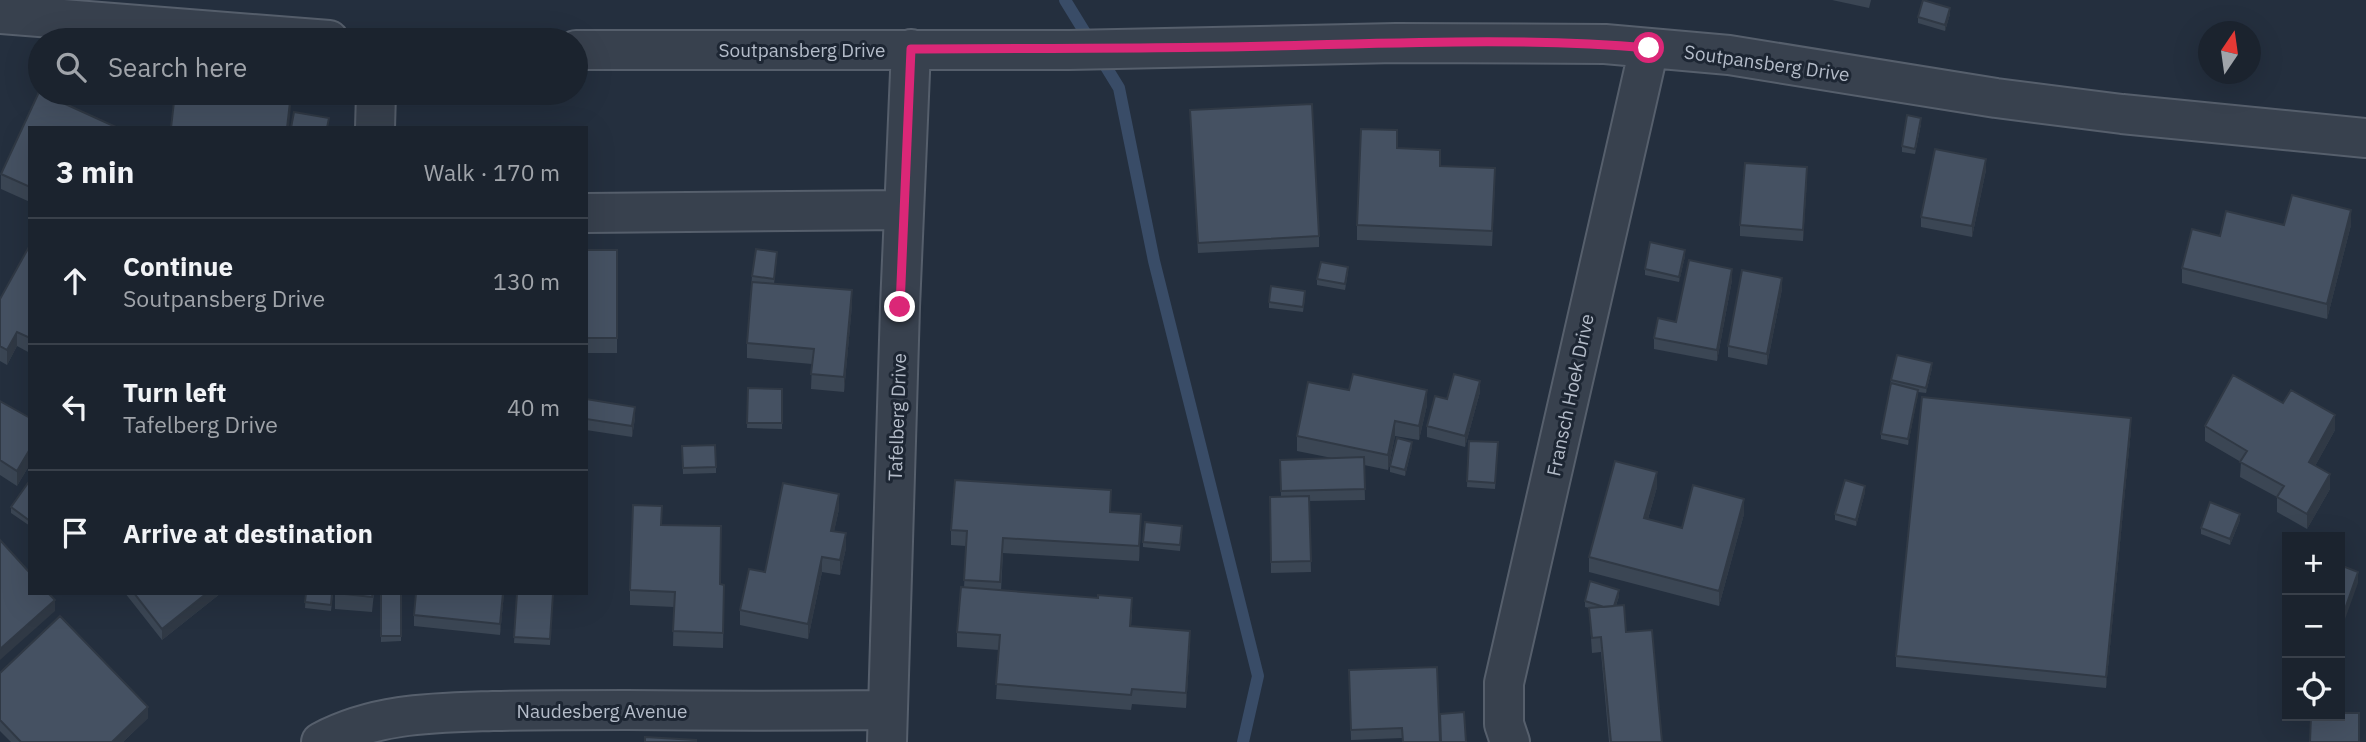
<!DOCTYPE html>
<meta charset="utf-8">
<style>
body{margin:0;font-family:"IBM Plex Sans",sans-serif;background:#242b36;color:#f1f3f6}
.controls{position:absolute;right:21px;bottom:21px;display:grid;overflow:hidden;border-radius:0px;box-shadow:0 7px 28px #0002}
.controls button{width:63px;height:63px;display:grid;place-items:center;padding:0;border:0;border-bottom:2px solid #39404a;background:#1b232e;color:#f1f3f6;font:35px sans-serif}
.compass{position:absolute;left:2198px;top:21px;width:63px;height:63px;border-radius:50%;background:#1b232e;box-shadow:0 7px 28px #0002;rotate:13deg}
.stop{position:absolute;width:21px;height:21px;margin:-16px;border:5px solid #db2777;border-radius:50%;background:#fff}
.stop.end{background:#db2777;border-color:#fff;box-shadow:0 2px 7px #0008}
.list{margin:0;padding:0;list-style:none}
h2{display:flex;justify-content:space-between;align-items:center;height:91px;margin:0;padding:0 28px;font-size:30px}
h2 small{font-size:23px;font-weight:400;color:#a0a4aa}
.list li{display:grid;grid-template-columns:46px 1fr auto;gap:21px;align-items:center;box-sizing:border-box;height:126px;padding:0 28px;border-top:2px solid #39404a}
.list b{display:block;font-size:26px;white-space:nowrap}
.list p{margin:0;font-size:23px;white-space:nowrap;color:#a0a4aa}
.list em{font-size:23px;font-style:normal;color:#a0a4aa}
.icon{flex:none;width:38px;height:38px;fill:none;stroke:currentColor;stroke-width:2;stroke-linecap:round;stroke-linejoin:round}
.map{position:relative;flex:none;width:2366px;height:742px;overflow:hidden}
.search{position:absolute;background:#1b232e;box-shadow:0 7px 28px #0002;left:28px;top:28px;width:560px;height:77px;display:flex;align-items:center;gap:18px;box-sizing:border-box;padding:0 24px;border-radius:38px;color:#a0a4aa;font-size:26px}
.panel{position:absolute;background:#1b232e;box-shadow:0 7px 28px #0002;left:28px;top:126px;width:560px;height:469px;border-radius:0px}
.map>svg:first-child{display:block}
</style>
<div class="map">
<svg width="2366" height="742" viewBox="0 0 2366 742">
<rect width="100%" height="100%" fill="#242f3e"/>
<g fill="none" stroke-linecap="round" stroke-linejoin="round">
<path stroke="#394c67" stroke-width="12" d="M1065,0l54,88 35,173 104,415 -15,66"/>
<defs>
<path id="minor" d="M0,14l329,26
M576,50h493l327,-7 209,1 124,11 267,43 126,16 244,24
M375,128l1,-35
M586,213l318,-3
M321,742c55,-29 111,-29 172,-31 44,-1 89,-1 133,-1 88,1 175,1 262,0
M887,742l13,-435 11,-258
M1510,742l-6,-18v-41l145,-635"/>
</defs>
<use href="#minor" stroke="#565f6c" stroke-width="42"/>
<use href="#minor" stroke="#38414e" stroke-width="38"/>
</g>
<path fill="#3b4654" d="M1832,0h39l-2,8z
M1950,14l-5,17 -27,-8v-6z
M1190,110l129,126v11l-121,6z
M1921,124l-6,30 -13,-2v-6z
M30,128v74l-29,-13v-15z
M1397,148l43,18 55,17 -3,63 -135,-6v-15z
M1986,170l-14,67 -51,-10v-10z
M1807,178l-4,63 -63,-5v-11z
M2351,225l-24,94 -145,-36v-15l38,-32z
M30,245v108l-13,-7 -10,19 -7,-4v-62z
M586,250h31v103h-31z
M1685,256l-6,26 -34,-7v-6z
M777,257l-3,27 78,21 -8,87 -33,-3 1,-25 -65,-6v-15l5,-67z
M1348,272l-3,18 -28,-5v-6z
M1732,280l-15,81 -63,-12v-11z
M1782,289l-15,76 -39,-8v-11z
M1305,297l-2,15 -34,-4v-6z
M1932,368l-6,25 -8,-1 -10,53 -27,-6v-5l10,-54z
M748,388l34,1v40l-35,-1z
M1349,390l78,15 -8,35 -24,-4 -7,34 -24,-5 1,35 -56,1 2,71 -40,1 -1,-76h11l-1,-37 52,-2 -35,-7v-15z
M1480,392l-15,55 -38,-10v-11z
M586,399l49,19 -3,19 -46,-7z
M0,401l30,17v46l-13,22 -17,-11z
M2283,403l52,27 -20,36 15,23 -23,40 -30,-17v-15l-37,-20 1,-15 -36,-21v-15z
M2131,429l-25,259 -210,-21v-11z
M1469,441l29,1 -3,47 -28,-2z
M682,446l34,21v6l-33,1z
M1412,447l-7,29 -15,-4v-6z
M30,484v42l-19,-13v-6z
M1657,487l-9,32 34,9 62,-14 -25,92 -130,-34v-15z
M1865,492l-9,34 -21,-6v-6z
M839,509l-5,22 12,17 -6,27 -18,-3 -14,67 -68,-14v-15l25,-38z
M1111,512l30,16 -2,33 -136,-8 -2,38 131,22 -1,13 59,20 -4,62 -54,-4 -1,6 -135,-11 3,-49 -42,-3v-15l7,-44 2,-42 -15,-1v-15z
M2240,520l-10,25 -29,-11v-6z
M662,525l58,59 4,16 -1,48 -50,-2 1,-39 -44,-2v-15z
M1182,531l-2,20 -37,-4v-5z
M125,593h96l-59,47z
M306,593h27l-2,18 -26,-3z
M335,593h39l-2,19 -37,-3z
M381,593h20v48l-20,1z
M504,593l-4,42 -86,-9v-11z
M517,593l36,1 -3,51 -36,-2z
M1619,596l-3,10 10,26 36,110h-53l-8,-90 -9,1 -3,-45 -4,-1v-6z
M1437,667l-35,71 -51,2 -2,-70z
M0,673l148,45 -25,24h-112l-11,-11z"/>
<path fill="#303945" d="M1950,8v6l-5,17v-6z
M292,93l-3,35h-2z
M1986,159v11l-14,67v-11z
M1807,167v11l-4,63v-11z
M2351,210v15l-24,94v-15z
M1685,250v6l-6,26v-5z
M1732,269v11l-15,81v-11z
M1782,278v11l-15,76v-11z
M852,290v15l-8,87v-15z
M17,332v14l-10,19v-15z
M1932,363v5l-6,25v-5z
M1480,381v11l-15,55v-11z
M1427,390v15l-8,35v-14z
M1918,390v5l-10,50v-6z
M635,407v11l-3,19v-11z
M2335,415v15l-26,47v-15z
M2131,418v11l-25,259v-11z
M1395,421v15l-7,34v-15z
M1412,442v5l-7,29v-6z
M30,449v15l-13,22v-15z
M1657,472v15l-13,46v-15z
M2330,474v15l-23,40v-15z
M1865,486v6l-9,34v-6z
M839,494v15l-8,37v-15z
M1744,499v15l-25,92v-15z
M1141,514v14l-2,33v-15z
M2240,514v6l-10,25v-6z
M846,533v15l-6,27v-15z
M822,557v15l-14,67v-15z
M2358,572v11l-18,50v-10z
M1619,590v6l-6,19v-6z
M207,593h14l-59,47v-11z
M503,593h1l-4,42v-11z
M55,600v11l-55,49v-11z
M1190,631v15l-4,62v-15z
M148,707v11l-25,24h-11z"/>
<path fill="#455162" stroke="#303945" stroke-width="2" d="M1923,0l27,8 -5,17 -27,-8z
M39,92l79,36h-88v59l-29,-13z
M175,93h116l-4,35h-116z
M1312,104l7,132 -121,7 -8,-133z
M294,112l35,6 -2,10h-36z
M1907,115l14,3 -6,31 -13,-3z
M1361,129l36,1v18l43,2v16l55,2 -3,63 -135,-6z
M1935,149l51,10 -14,67 -51,-9z
M1745,163l62,4 -4,63 -63,-5z
M2292,195l59,15 -24,94 -145,-36 10,-39 28,7 6,-25 58,14z
M1650,242l35,8 -6,27 -34,-8z
M30,245v93l-13,-6 -10,18 -7,-4v-47z
M756,249l21,3 -3,27 -22,-3z
M586,250h31v88h-31z
M1689,260l43,9 -15,81 -63,-12 4,-20 18,4z
M1321,262l27,5 -3,17 -28,-5z
M1742,270l40,8 -15,76 -39,-8z
M752,282l100,8 -8,87 -33,-3 3,-25 -67,-6z
M1271,286l34,5 -2,16 -34,-5z
M1897,355l35,8 -6,25 -35,-8z
M1353,374l74,16 -8,36 -24,-5 -7,34 -91,-19 11,-54 41,8z
M1454,374l26,7 -15,55 -38,-10 8,-30 12,3z
M2233,375l50,28 8,-13 44,25 -26,47 21,12 -23,40 -30,-17 7,-11 -44,-24 7,-11 -42,-25z
M1891,383l27,7 -10,49 -27,-5z
M748,388l34,1v34h-35z
M1922,397l209,21 -25,259 -210,-21z
M586,399l49,8 -3,19 -46,-7z
M0,401l30,17v31l-13,22 -17,-11z
M1397,438l15,4 -7,28 -15,-4z
M1469,441l29,1 -3,41 -28,-2z
M715,445l1,22 -33,1 -1,-22z
M1364,457l1,32 -84,2 -1,-31z
M1615,461l42,11 -13,46 38,10 11,-43 51,14 -25,92 -130,-34z
M955,480l156,10 -1,22 31,2 -2,32 -136,-8 -3,44 -36,-2 3,-49 -16,-1z
M1845,480l20,6 -9,34 -21,-6z
M28,483l2,1v37l-19,-14z
M783,483l56,11 -8,37 15,2 -6,27 -18,-3 -14,67 -68,-14 9,-41 16,3z
M1309,496l2,65 -40,1 -1,-65z
M2210,502l30,12 -10,25 -29,-11z
M633,505l29,1 -1,19 60,1 -1,58 4,1 -1,48 -50,-2 2,-39 -45,-2z
M1145,522l37,4 -2,19 -37,-3z
M0,540l30,33v20h18l7,7 -55,49z
M2340,565l18,7 -18,51z
M1590,581l29,9 -5,16 -10,1 -19,-6z
M961,587l137,11v-3l34,3 -2,28 60,5 -4,62 -54,-4 -1,6 -135,-11 4,-49 -43,-3z
M134,593h73l-45,36z
M306,593h26l-1,12 -26,-3z
M335,593h38l-1,4z
M381,593h20v43h-20z
M416,593h87l-3,31 -86,-9z
M517,593l36,1 -3,45 -36,-2z
M1624,605l2,27 26,-2 10,112h-51l-10,-105 -9,1 -3,-30z
M60,616l88,91 -36,35h-91l-21,-22v-47z
M1437,667l3,75h-37l-1,-14 -51,2 -2,-60z
M1464,712l2,30h-25l-1,-28z
M2340,713h19v29h-49l1,-26h29z
M645,737l51,3v2h-51z"/>
<g fill="none" stroke-linecap="round" stroke-linejoin="round">
<path stroke="#db2777" stroke-width="9" d="M900,307l11,-258c120,-1 241,0 361,-3 125,-3 252,-9 377,2"/>
</g>
<g text-anchor="middle" dominant-baseline="central" stroke-width="6" stroke-linejoin="round" paint-order="stroke">
<g font-size="19" fill="#b4bcc9" stroke="#1d2633">
<text x="802" y="50">Soutpansberg Drive</text>
<text transform="translate(1767 63) rotate(8)">Soutpansberg Drive</text>
<text transform="translate(1570 395) rotate(-78)">Fransch Hoek Drive</text>
<text transform="translate(897 417) rotate(-88)">Tafelberg Drive</text>
<text x="602" y="711">Naudesberg Avenue</text>
</g>
</g>
</svg>
<div class="controls">
<button>+</button>
<button>−</button>
<button><svg class="icon" aria-label="locate" viewBox="0 0 24 24"><circle cx="12" cy="12" r="6"/><path d="M12 2v4M12 18v4M2 12h4M18 12h4"/></svg></button>
</div>
<svg class="compass" viewBox="-18 -18 36 36"><path d="M0-13l5 13h-10z" fill="#e53935"/><path d="M0 13l5-13h-10z" fill="#a0a4aa"/></svg>
<div class="stop" style="left:1649px;top:48px"></div>
<div class="stop end" style="left:900px;top:307px"></div>
<div class="search"><svg class="icon" aria-label="search" viewBox="0 0 24 24"><circle cx="10" cy="10" r="6"/><path d="M15 15l6 6"/></svg>Search here</div>
<section class="panel">
<h2>3 min<small>Walk · 170 m</small></h2>
<ul class="list">
<li><svg class="icon" aria-label="ahead" viewBox="0 0 24 24"><path d="M12 20V5M6 11l6-6 6 6"/></svg><div><b>Continue</b><p>Soutpansberg Drive</p></div><em>130 m</em></li>
<li><svg class="icon" aria-label="left" viewBox="0 0 24 24"><path d="M17 20v-9H6M10 6l-5 5 5 5"/></svg><div><b>Turn left</b><p>Tafelberg Drive</p></div><em>40 m</em></li>
<li><svg class="icon" aria-label="arrive" viewBox="0 0 24 24"><path d="M6 21V4h12l-3 4 3 4H6"/></svg><div><b>Arrive at destination</b></div></li>
</ul>
</section>
</div>
